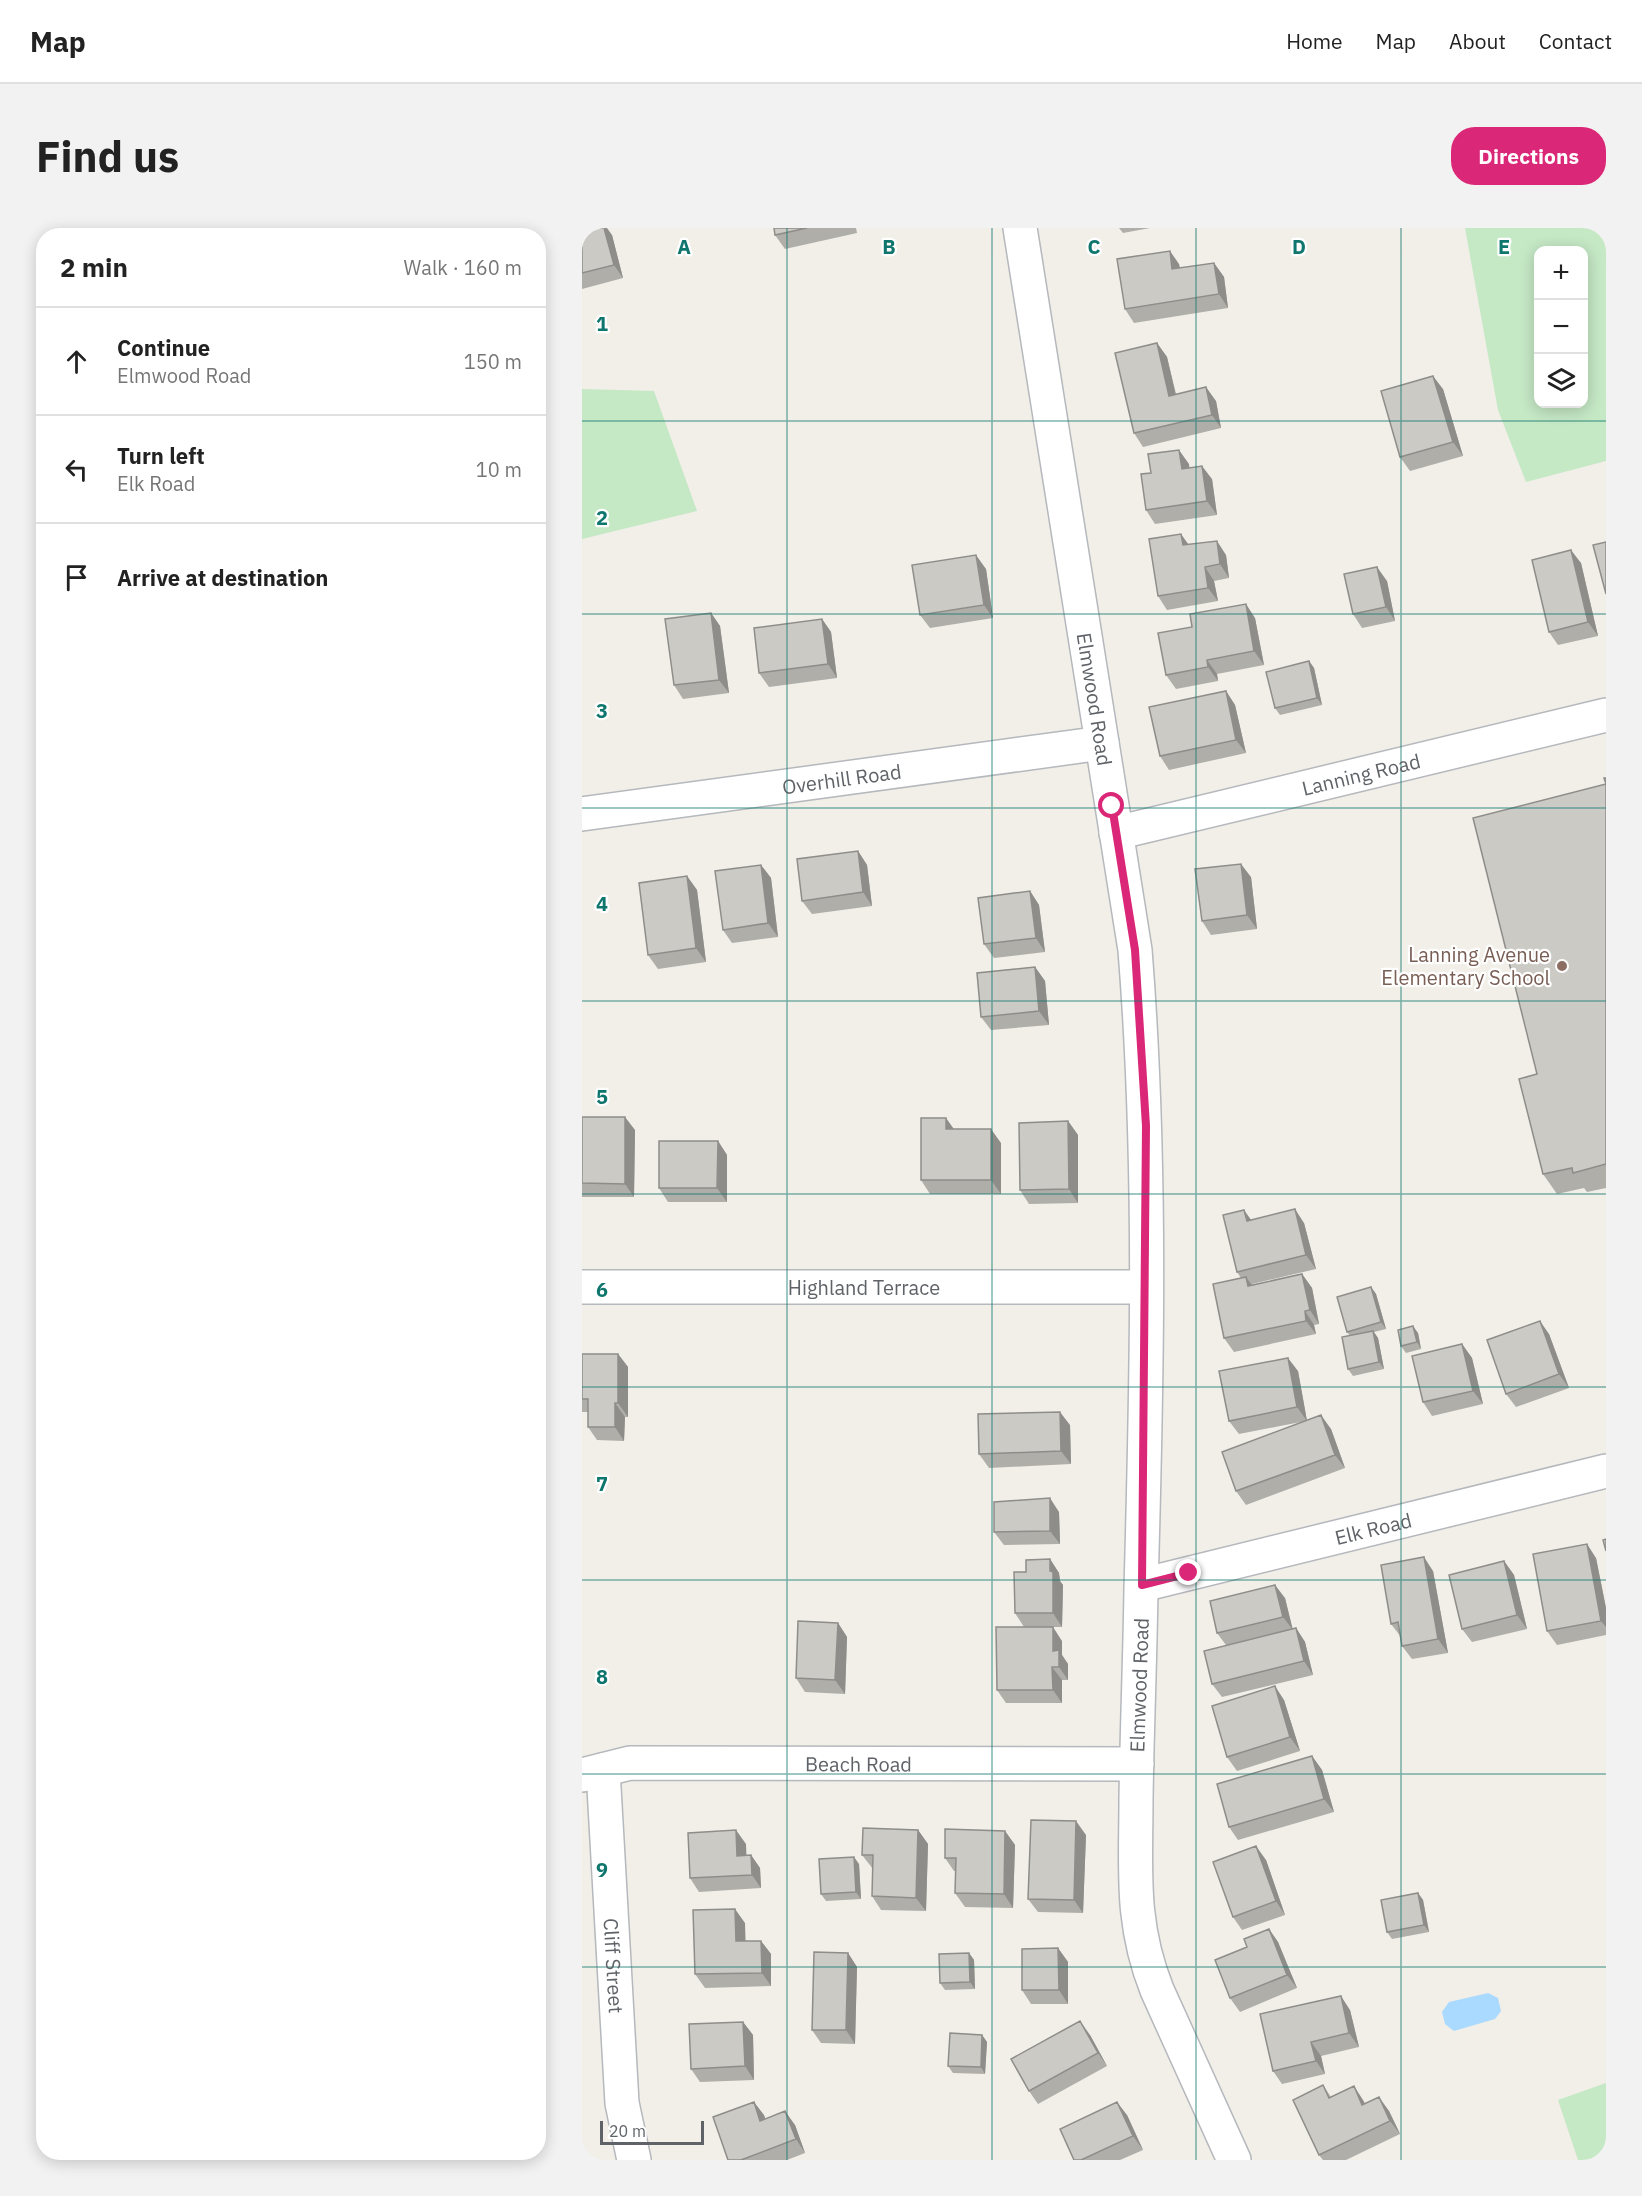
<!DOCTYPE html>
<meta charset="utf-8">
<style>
body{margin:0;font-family:"IBM Plex Sans",sans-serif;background:#f2f2f2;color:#222}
.controls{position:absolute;right:18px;top:18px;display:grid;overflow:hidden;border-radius:12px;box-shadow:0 3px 15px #0003}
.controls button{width:54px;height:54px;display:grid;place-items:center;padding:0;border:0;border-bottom:2px solid #e0e0e0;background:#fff;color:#222;font:30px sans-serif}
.scale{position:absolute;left:18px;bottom:15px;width:104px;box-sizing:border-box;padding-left:6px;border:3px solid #5f6368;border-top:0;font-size:16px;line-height:21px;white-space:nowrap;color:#5f6368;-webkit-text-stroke:4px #fff;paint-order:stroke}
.stop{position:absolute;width:18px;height:18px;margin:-14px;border:4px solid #db2777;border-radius:50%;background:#fff}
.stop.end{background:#db2777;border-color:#fff;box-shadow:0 2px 6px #0008}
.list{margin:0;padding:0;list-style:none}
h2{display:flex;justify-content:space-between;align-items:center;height:78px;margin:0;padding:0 24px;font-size:26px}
h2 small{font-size:20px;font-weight:400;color:#767676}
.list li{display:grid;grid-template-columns:39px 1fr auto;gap:18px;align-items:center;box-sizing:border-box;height:108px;padding:0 24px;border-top:2px solid #e0e0e0}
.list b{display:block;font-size:22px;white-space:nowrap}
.list p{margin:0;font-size:20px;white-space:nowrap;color:#767676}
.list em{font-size:20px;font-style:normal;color:#767676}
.icon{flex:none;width:33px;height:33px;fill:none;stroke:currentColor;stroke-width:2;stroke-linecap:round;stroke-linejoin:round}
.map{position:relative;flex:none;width:1024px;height:1932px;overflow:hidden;border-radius:24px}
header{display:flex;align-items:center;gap:36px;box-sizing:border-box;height:84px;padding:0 30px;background:#fff;border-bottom:2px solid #e0e0e0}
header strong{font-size:28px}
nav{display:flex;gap:33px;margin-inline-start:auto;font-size:21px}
.intro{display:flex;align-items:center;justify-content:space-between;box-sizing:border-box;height:144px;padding:0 36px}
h1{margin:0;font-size:42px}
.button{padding:15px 27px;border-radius:24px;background:#db2777;color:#fff;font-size:21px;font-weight:700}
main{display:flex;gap:36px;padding:0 36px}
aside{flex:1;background:#fff;border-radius:24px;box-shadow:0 3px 15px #0003}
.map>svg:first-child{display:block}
</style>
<header>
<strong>Map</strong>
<nav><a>Home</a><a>Map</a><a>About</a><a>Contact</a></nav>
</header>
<div class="intro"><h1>Find us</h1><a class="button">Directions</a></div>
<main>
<aside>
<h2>2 min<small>Walk · 160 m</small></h2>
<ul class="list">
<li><svg class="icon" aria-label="ahead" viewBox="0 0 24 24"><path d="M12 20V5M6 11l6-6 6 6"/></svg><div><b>Continue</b><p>Elmwood Road</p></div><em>150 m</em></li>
<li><svg class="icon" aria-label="left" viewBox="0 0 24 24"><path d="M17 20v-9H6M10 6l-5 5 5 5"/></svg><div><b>Turn left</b><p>Elk Road</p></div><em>10 m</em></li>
<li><svg class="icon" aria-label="arrive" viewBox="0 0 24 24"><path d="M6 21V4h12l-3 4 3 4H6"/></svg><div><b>Arrive at destination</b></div></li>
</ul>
</aside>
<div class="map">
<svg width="1024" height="1932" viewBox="0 0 1024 1932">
<rect width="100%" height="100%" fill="#f1efe8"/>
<path fill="#c5e8c5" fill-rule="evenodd" d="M883,0h141v233l-80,21 -28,-72zM1002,22v154h-45v-154z
M0,161l72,2 43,120 -115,28z
M1024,1855v77h-28l-20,-60z"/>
<path fill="#aadaff" d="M906,1765l10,5 3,13 -6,8 -41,12 -9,-7 -3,-12 7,-10z"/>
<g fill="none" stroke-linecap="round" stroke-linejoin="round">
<defs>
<g id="street">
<path id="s1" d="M438,0l115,722c17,212 12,426 6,639 -1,70 -4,140 -5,210 0,71 -6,123 21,191l77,170"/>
<path id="s2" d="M0,586l520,-71"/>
<path id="s3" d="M534,605l490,-118"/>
<path id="s4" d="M0,1059h564"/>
<path id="s5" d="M560,1357l464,-114"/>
<path id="s6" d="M21,1542l19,333 12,57"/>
<path id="s7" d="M0,1547l48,-12 507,1"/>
</g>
</defs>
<use href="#street" stroke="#b5b8bc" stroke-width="36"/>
<use href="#street" stroke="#fff" stroke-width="33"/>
</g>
<path fill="#afaea9" d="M0,0l30,7 11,43 -41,11z
M192,0h82l1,5 -72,16 -10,-14z
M537,0h31l-27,5z
M632,35l10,14 4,31 -94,15 -9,-14 54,-45 1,4z
M575,115l10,14 9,37 40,7 5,27 -78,19 -9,-14z
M861,161l20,67 -53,15 -10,-14z
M607,236v4l23,11 5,36 -62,9 -9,-14 5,-37z
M606,316l38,11 3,23 -15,3 4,20 -51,9 -9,-14z
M999,335l17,73 -40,9 -9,-13z
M404,341l7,49 -63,10 -10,-13z
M805,353l8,40 -33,7 -9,-14z
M129,385l9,13 9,67 -46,6 -9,-14z
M673,390l9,47 -47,9 1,7 -42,8 -10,-14z
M240,391l9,13 6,46 -68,9 -10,-14z
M727,433l5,7 8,37 -42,10 -5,-7z
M644,463l9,14 11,48 -77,17 -9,-14z
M1024,550v410l-19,4 -3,-4 -27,6 -14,-20 -6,-100 69,-290z
M276,623l9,14 5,41 -60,8 -10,-13z
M179,637l10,13 7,59 -46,6 -9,-13z
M105,648l10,14 9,72 -48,7 -10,-14z
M669,649l6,52 -46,6 -9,-14z
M448,663l9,14 6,47 -51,6 -10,-14z
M453,739l10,14 4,44 -58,5 -10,-13z
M0,889l53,13 -1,67h-52z
M486,893l10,14v68l-49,1 -9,-14z
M372,901l47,14v51h-71l-9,-14z
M136,913l9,14v47h-59l-9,-14z
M669,992l53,3 12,46 -64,15v1l50,-11 10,14 7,36 -5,1 2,9 -82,18 -10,-14 17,-60 -4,-6z
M789,1059l5,7 10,35 -12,3 4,6 6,31 -31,7 -5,-7 2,-33 -3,-4z
M836,1105l3,16 -15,4 -5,-7z
M967,1106l20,54 -53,19 -10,-13z
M880,1116l10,14 11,46 -51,12 -9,-14z
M0,1126h36l10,13v50h-3l-1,24 -27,-1 -9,-13v-15h-6z
M716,1143l9,50 24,8 14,39 -99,37 -10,-14 70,-70 -67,13 -10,-13z
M488,1197l1,39 -82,4 -10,-14z
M477,1284l1,32 -56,1 -10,-13z
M1014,1330l10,50v27l-49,10 -10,-14z
M468,1331l9,14 1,8 3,4 -1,42h-38l-9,-14 11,-41z
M922,1333l10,14 13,54 -55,13 -10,-13z
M851,1343l15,82 -36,6 -10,-13 -1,-9 -10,-13z
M703,1370l7,31 4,-1 9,14 8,33 -91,22 -10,-13 14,-39 -9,-12z
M256,1395l9,14 -2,57 -40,-2 -9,-14z
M480,1413v14l6,9v16h-6v23h-56l-9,-13z
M702,1472l16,51 -63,20 -10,-14z
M730,1528l10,14 12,42 -96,28 -9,-13z
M336,1602l10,14 -2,67 -45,-1 -9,-14 1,-27 -11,-14z
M423,1603l10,14 -2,63 -48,-1 -10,-14 1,-22h-2l-9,-13z
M504,1607l-3,78 -45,-1 -10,-13z
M164,1616v11h5l9,13 1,20 -62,4 -9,-14z
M684,1632l19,55 -43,15 -9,-13z
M277,1636l2,35 -35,2 -5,-7z
M836,1665l5,7 6,32 -37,7 -5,-7z
M163,1695v18h16l10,13v32l-66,2 -10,-14z
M687,1701l9,13 19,46 -57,24 -10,-14 17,-51z
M476,1720l10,14v42h-37l-9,-14z
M266,1725l9,14 -2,77 -34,-1 -9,-13z
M387,1725l5,7 1,29 -30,1 -5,-7z
M768,1782l9,37 -38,9 4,18 -43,10 -9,-13z
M161,1794l10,13 1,45 -54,2 -9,-13z
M400,1807l5,7 -2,32 -32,-1 -5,-7z
M508,1807l17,31 -69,38 -9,-13z
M741,1857l8,12 32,3 2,4 24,7 11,23 -54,26h-23l-4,-5z
M182,1887l1,4 30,6 10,28 -18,7h-59z
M545,1887l16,35 -23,10h-46z"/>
<path fill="#8f8d8a" d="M22,0h3l5,7 11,43 -9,-13z
M588,23l9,13 3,19 -10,-14z
M632,35l10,14 4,31 -9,-14z
M575,115l10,14 12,52 -10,-13z
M851,148l10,13 20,67 -10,-14z
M624,159l10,14 5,27 -9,-13z
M597,222l10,14 2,18 -9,-13z
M620,238l10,13 5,36 -10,-14z
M599,306l10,14 -8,-3z
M635,313l9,14 3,23 -9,-14z
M989,322l10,13 17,73 -10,-14z
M394,327l10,14 7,49 -9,-13z
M623,339l9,14 4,20 -10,-13z
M795,339l10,14 8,40 -9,-14z
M664,376l9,14 9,47 -10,-14z
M129,385l9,13 9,67 -10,-13z
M240,391l9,13 6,46 -9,-14z
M625,432l10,14 1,7 -10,-14z
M727,433l5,7 8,37 -5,-7z
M644,463l9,14 11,48 -10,-13z
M276,623l9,14 5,41 -9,-14z
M659,636l10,13 6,52 -10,-14z
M179,637l10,13 7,59 -10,-14z
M105,648l10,14 9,72 -10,-14z
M448,663l9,14 6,47 -9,-14z
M453,739l10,14 4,44 -10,-14z
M43,889l10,13 -1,67 -9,-13z
M364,890l10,14 -10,-3z
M486,893l10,14v68l-9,-14z
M409,901l10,14v51l-10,-14z
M136,913l9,14v47l-10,-14z
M713,981l9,14 12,46 -10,-14z
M662,982l10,14 -7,-3z
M720,1046l10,14 7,36 -9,-14z
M664,1049l10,14 -8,-5z
M789,1059l5,7 10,35 -5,-7z
M723,1083l9,14 2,9 -10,-13z
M958,1093l9,13 20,54 -10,-14z
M831,1098l5,7 3,16 -4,-7z
M791,1103l5,7 6,31 -5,-7z
M880,1116l10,14 11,46 -10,-13z
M36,1126l10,13v50l-10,-14z
M706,1130l10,13 9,50 -10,-14z
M33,1175l10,14 -1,24 -9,-14z
M478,1184l10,13 1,39 -10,-13z
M739,1187l10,14 14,39 -10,-13z
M468,1270l9,14 1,32 -10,-13z
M1005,1316l9,14 10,50v19l-5,-6z
M842,1329l9,14 15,82 -10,-14z
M468,1331l9,14 1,8 3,4 -1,42 -9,-14z
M922,1333l10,14 13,54 -10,-14z
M693,1357l10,13 8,32 -10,-13z
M256,1395l9,14 -2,57 -10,-14z
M471,1399l9,14v14l6,9v16l-9,-13 -6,-16z
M714,1400l9,14 8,33 -9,-14z
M470,1439l10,13v23l-9,-13z
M693,1458l9,14 16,51 -10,-14z
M730,1528l10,14 12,42 -10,-13z
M494,1593l10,14 -3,78 -9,-13z
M154,1602l10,14 1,25 -10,-13z
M336,1602l10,14 -2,67 -10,-13z
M423,1603l10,14 -2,63 -9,-14z
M674,1618l10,14 19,55 -9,-14z
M169,1627l9,13 1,20 -9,-13z
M272,1629l5,7 2,35 -5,-7z
M836,1665l5,7 6,32 -5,-7z
M153,1681l10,14 1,32 -10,-14z
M687,1701l9,13 19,46 -10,-13z
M179,1713l10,13v32l-9,-13z
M476,1720l10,14v42l-9,-14z
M266,1725l9,14 -2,77 -9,-14z
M387,1725l5,7 1,29 -5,-7z
M759,1768l9,14 9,37 -10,-14z
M498,1793l10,14 17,31 -9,-13z
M161,1794l10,13 1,45 -9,-14z
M400,1807l5,7 -2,32 -4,-7z
M729,1814l10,14 4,18 -9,-13z
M772,1858l9,14 9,18 -10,-13z
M797,1869l10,14 11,23 -10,-13z
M172,1874l10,13 6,19 -10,-13z
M535,1874l10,13 16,35 -10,-14z
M203,1883l10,14 10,28 -9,-14z"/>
<path fill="#cccac5" stroke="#8f8d8a" stroke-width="1.5" d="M0,0h22l10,37 -32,8z
M192,0h33l-32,7z
M588,23l2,18 42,-6 5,31 -94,15 -8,-50z
M575,115l12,53 37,-9 6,28 -78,18 -19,-80z
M851,148l20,66 -53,15 -19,-66z
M597,222l3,19 20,-3 5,35 -61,9 -5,-36 10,-1 -3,-19z
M599,306l2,11 34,-4 3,23 -15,3 3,21 -50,8 -9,-57z
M1024,314v52l-13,-49z
M989,322l17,72 -39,10 -17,-72z
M394,327l8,50 -64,10 -8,-50z
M795,339l9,40 -33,7 -9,-40z
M664,376l8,47 -47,9 1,7 -42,8 -8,-42 34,-6 -2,-13z
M129,385l8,67 -45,5 -9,-66z
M240,391l6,45 -69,9 -5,-45z
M727,433l8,37 -42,10 -9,-36z
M644,463l10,49 -76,16 -11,-49z
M1022,550h2v386l-33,9 -1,-5 -29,6 -24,-95 18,-5 -64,-256 133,-34z
M276,623l5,41 -61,9 -5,-42z
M659,636l6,51 -45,6 -7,-52z
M179,637l7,58 -45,7 -8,-59z
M105,648l9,72 -48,7 -9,-72z
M448,663l6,47 -52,6 -6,-46z
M453,739l4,44 -58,6 -4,-44z
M0,889h43v67l-43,-1z
M339,890h25v11h45v51h-70z
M486,893l1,68 -49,1 -1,-67z
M77,913h59l-1,47h-58z
M713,981l11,46 -69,17 -14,-57 21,-5 3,11z
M720,1046l8,36 -5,1 1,10 -82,17 -11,-54 33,-7 2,9z
M789,1059l10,35 -34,10 -10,-35z
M958,1093l19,53 -53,20 -19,-54z
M831,1098l4,16 -16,4 -3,-16z
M791,1103l6,31 -31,7 -6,-32z
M880,1116l11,47 -50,11 -11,-46z
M0,1126h36v49h-3v24h-27v-28h-6z
M706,1130l9,49 -68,14 -10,-50z
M478,1184l1,39 -82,3 -1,-40z
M739,1187l14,40 -99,36 -14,-39z
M468,1270v33l-56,1v-30z
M1024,1311v12l-3,-11z
M1005,1316l14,77 -54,10 -14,-77z
M842,1329l14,82 -36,7 -4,-24 -7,2 -10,-59z
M468,1331v12l3,1v41h-38l-1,-41h12v-12z
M922,1333l13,54 -55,14 -13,-54z
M693,1357l8,32 -66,16 -7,-32z
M216,1393l40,2 -3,57 -39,-2z
M414,1399h57v24l6,-1v17h-7l1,23h-56z
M714,1400l8,33 -92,23 -8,-33z
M693,1458l15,51 -63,20 -15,-51z
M730,1528l12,43 -95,28 -12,-43z
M449,1592l45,1 -2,79 -46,-1z
M281,1600l55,2 -2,68 -44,-2 1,-41h-11z
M363,1601l60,2 -1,63 -49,-1 1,-35h-11z
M154,1602l1,26 14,-1 1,20 -62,3 -2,-45z
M674,1618l20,55 -43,16 -20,-55z
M272,1629l2,35 -35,2 -2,-35z
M836,1665l6,32 -37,7 -6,-32z
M153,1681l1,32h25l1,32 -67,1 -2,-64z
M687,1701l18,46 -57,23 -15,-38 32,-13 -3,-8z
M476,1720l1,42h-37v-41z
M232,1724l34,1 -2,77h-34z
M387,1725l1,29 -30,1 -1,-29z
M759,1768l8,37 -38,9 5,19 -43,10 -13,-57z
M498,1793l18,32 -69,38 -18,-32z
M161,1794l2,44 -54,3 -2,-45z
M368,1805l32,2 -1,32 -33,-1z
M741,1857l6,13 25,-12 8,19 17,-8 11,24 -71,34 -26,-55z
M172,1874l6,19 25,-10 11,28 -55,21h-13l-15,-43z
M535,1874l16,34 -52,24h-7l-14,-31z"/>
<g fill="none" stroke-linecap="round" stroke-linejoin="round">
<path stroke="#db2777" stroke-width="8" d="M530,578l23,144 11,176 -4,459 47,-12"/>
</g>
<path fill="none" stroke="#0f766e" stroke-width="1.5" stroke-opacity="0.55" d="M205,0v1932M410,0v1932M614,0v1932M819,0v1932M0,193h1024M0,386h1024M0,580h1024M0,773h1024M0,966h1024M0,1159h1024M0,1352h1024M0,1546h1024M0,1739h1024"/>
<circle fill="#8d6e63" stroke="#fff" stroke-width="2" cx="980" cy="738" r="6"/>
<g text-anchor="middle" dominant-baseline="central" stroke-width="4.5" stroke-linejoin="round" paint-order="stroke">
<g font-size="20" fill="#5f6368" stroke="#fff">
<text stroke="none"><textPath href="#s1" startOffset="477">Elmwood Road</textPath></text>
<text stroke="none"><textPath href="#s3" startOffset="252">Lanning Road</textPath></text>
<text stroke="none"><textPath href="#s2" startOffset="262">Overhill Road</textPath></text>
<text stroke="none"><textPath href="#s4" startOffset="282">Highland Terrace</textPath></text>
<text stroke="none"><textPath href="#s5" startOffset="238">Elk Road</textPath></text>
<text transform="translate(557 1457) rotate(-88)">Elmwood Road</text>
<text stroke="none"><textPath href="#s7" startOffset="278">Beach Road</textPath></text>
<text stroke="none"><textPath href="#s6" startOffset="196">Cliff Street</textPath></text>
</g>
<g font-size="20" fill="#785e54" stroke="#fff" text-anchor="end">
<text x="968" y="726">Lanning Avenue<tspan x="968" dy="23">Elementary School</tspan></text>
</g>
</g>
<g font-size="20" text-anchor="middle" font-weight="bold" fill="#0f766e" stroke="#fff" stroke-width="4.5" stroke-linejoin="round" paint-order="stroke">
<text x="102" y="26">A</text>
<text x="307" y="26">B</text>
<text x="512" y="26">C</text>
<text x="717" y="26">D</text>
<text x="922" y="26">E</text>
<text x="20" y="103">1</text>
<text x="20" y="297">2</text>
<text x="20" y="490">3</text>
<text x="20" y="683">4</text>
<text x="20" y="876">5</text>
<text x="20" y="1069">6</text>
<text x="20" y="1263">7</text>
<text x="20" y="1456">8</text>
<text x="20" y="1649">9</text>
</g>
</svg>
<div class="controls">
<button>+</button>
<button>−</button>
<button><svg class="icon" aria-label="layers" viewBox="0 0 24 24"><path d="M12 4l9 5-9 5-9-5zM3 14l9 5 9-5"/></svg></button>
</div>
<div class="scale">20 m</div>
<div class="stop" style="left:530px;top:578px"></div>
<div class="stop end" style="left:607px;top:1345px"></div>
</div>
</main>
